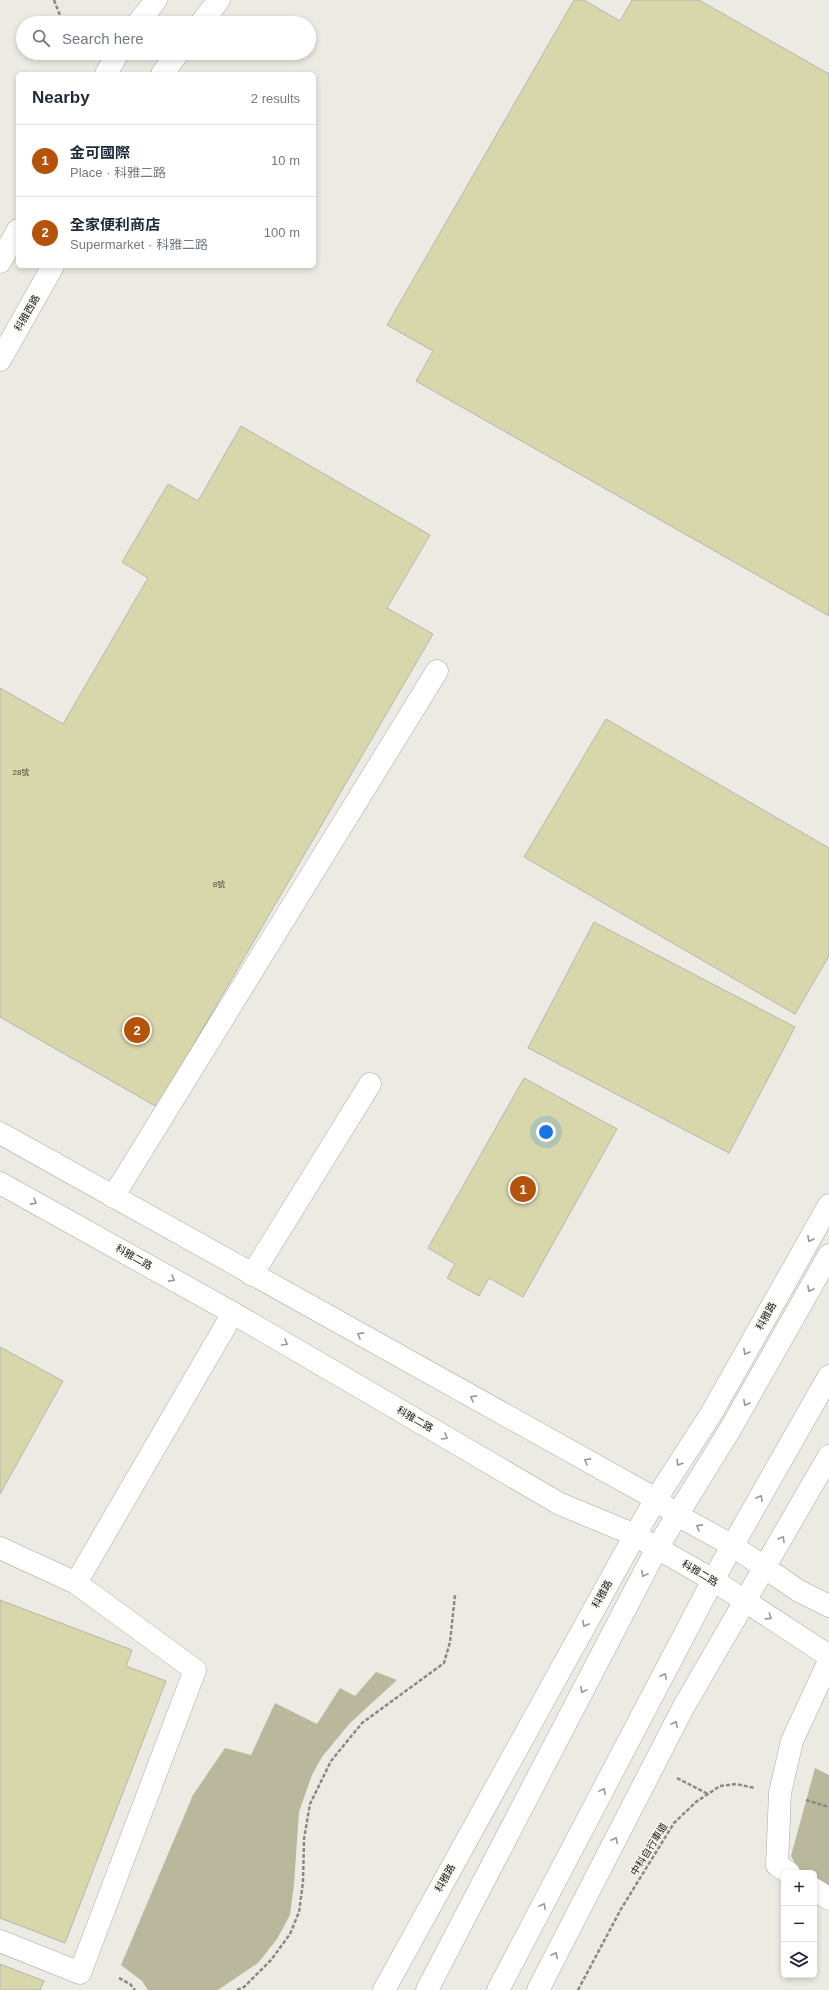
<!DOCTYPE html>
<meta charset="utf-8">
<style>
body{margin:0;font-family:Helvetica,"Noto Sans TC",sans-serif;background:#f2f2f3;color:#1f2937}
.controls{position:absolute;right:12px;bottom:12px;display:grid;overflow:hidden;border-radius:6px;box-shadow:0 2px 6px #0003}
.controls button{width:36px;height:36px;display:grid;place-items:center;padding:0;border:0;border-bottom:1px solid #e0e1e3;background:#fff;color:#1f2937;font:20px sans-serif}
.you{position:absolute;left:546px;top:1132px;width:14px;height:14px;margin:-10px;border:3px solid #fff;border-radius:50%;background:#1a73e8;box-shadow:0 0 0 6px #1a73e833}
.badge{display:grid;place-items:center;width:26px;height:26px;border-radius:50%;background:#b45309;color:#fff;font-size:13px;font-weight:700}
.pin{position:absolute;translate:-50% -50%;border:2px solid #fff;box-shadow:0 1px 4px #0006}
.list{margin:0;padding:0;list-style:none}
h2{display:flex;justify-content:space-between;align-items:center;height:52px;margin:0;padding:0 16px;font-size:17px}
h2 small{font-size:13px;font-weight:400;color:#747a83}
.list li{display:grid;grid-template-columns:26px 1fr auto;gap:12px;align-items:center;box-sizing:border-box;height:72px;padding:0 16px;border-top:1px solid #e0e1e3}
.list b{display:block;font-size:15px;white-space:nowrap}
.list p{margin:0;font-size:13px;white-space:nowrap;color:#747a83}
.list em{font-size:13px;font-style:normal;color:#747a83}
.icon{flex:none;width:22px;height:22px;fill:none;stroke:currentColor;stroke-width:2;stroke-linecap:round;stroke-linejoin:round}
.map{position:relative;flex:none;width:829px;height:1990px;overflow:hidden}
.search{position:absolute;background:#fff;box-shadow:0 2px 6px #0003;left:16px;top:16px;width:300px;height:44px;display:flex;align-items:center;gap:10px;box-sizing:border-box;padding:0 14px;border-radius:22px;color:#747a83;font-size:15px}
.panel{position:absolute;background:#fff;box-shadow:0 2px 6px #0003;left:16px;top:72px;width:300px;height:196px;border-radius:6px}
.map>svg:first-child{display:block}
</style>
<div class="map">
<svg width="829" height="1990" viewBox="0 0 829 1990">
<rect width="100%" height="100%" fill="#ebeae3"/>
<path fill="#bab89c" d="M376,1672l21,8 -47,43 -28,34 -10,18 -13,37 -5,72 -4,31 -13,24 -19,24 -40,27h-70l-6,-9 -21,-16 72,-170 32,-47 26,7 24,-52 42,21 23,-36 15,8z
M815,1768l14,7v122l-15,-9v-15h-14l-9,-17z"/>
<path fill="#d8d6ab" stroke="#b6b6af" d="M574,0h10l36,21 12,-21h67l130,74v542l-413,-235 17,-30 -46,-26z
M241,426l189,109 -43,73 46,26 -276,473 -157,-90v-329l63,36 85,-146 -26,-16 46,-78 30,17z
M606,719l223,129v108l-34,58 -271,-157z
M594,922l201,105 -66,126 -201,-105z
M524,1078l93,51 -94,168 -34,-19 -10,18 -32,-18 8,-14 -27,-16z
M0,1347l63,34 -63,113z
M0,1600l132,50 -6,16 40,15 -101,262 -65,-25z
M0,1964l44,17 -4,9h-40z"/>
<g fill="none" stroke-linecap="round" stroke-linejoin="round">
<defs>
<path id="minor" d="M138,23l18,-23
M201,23l18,-23
M106,74l12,-21
M162,74l16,-21
M0,262l18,-32
M0,360l53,-94
M0,1133l656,366 21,16 56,31 66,45 30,15
M0,1183l233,130 327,191 75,31 22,13 56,32 116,76
M113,1197l324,-526
M252,1275l118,-191
M0,1548l76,35 119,87 -115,303 -80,-32
M76,1583l157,-270
M789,1873l-12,-8 3,-72 12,-52 37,-80
M814,1889l15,10
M384,1990l251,-455 21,-36 55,-85 118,-209
M427,1990l230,-442 74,-120 98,-173
M498,1990l215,-410 116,-204
M538,1990l145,-282 146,-252"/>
</defs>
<use href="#minor" stroke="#a9a9a2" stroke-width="23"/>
<path stroke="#8a8984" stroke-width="2.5" stroke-dasharray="4 2" stroke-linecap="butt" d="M54,0l9,23
M76,53l8,5
M677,1778l31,16
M806,1800l23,7
M119,1978l11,6 5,6
M237,1990l7,-3 27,-27 19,-26 9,-22 4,-30 1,-43 6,-35 21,-43 31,-38 82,-60 6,-21 5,-47
M578,1990l43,-81 53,-86 22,-21 24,-16 16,-2 19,4"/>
<use href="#minor" stroke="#fff" stroke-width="22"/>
</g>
<defs><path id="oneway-chevron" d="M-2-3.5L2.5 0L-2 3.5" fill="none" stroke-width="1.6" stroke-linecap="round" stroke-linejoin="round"/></defs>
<g stroke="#979795">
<use href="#oneway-chevron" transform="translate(34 1202) rotate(29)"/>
<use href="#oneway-chevron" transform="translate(810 1239) rotate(119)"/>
<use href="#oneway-chevron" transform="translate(172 1279) rotate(29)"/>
<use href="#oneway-chevron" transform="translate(810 1289) rotate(119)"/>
<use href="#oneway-chevron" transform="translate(360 1335) rotate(-151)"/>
<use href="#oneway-chevron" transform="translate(285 1343) rotate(30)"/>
<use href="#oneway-chevron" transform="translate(746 1352) rotate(119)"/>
<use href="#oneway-chevron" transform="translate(473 1398) rotate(-151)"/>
<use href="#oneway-chevron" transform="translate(746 1403) rotate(119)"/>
<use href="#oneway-chevron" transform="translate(445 1437) rotate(30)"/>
<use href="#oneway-chevron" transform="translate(587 1461) rotate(-151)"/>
<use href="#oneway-chevron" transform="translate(679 1463) rotate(123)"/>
<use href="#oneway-chevron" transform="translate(760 1498) rotate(-60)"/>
<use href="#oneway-chevron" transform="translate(699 1527) rotate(-151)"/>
<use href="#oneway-chevron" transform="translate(782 1539) rotate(-60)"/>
<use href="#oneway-chevron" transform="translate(644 1574) rotate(118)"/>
<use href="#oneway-chevron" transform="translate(769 1617) rotate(33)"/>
<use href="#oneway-chevron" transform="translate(585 1624) rotate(119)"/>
<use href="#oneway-chevron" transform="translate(664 1676) rotate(-63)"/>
<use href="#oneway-chevron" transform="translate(583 1690) rotate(118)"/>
<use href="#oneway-chevron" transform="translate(675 1724) rotate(-63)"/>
<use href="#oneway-chevron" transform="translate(603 1791) rotate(-62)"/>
<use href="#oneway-chevron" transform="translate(615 1840) rotate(-63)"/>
<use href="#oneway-chevron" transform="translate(543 1906) rotate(-62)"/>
<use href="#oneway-chevron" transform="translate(555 1955) rotate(-63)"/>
</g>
<g text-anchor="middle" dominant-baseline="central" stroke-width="3" stroke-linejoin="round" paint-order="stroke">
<g font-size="8" fill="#47473a">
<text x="21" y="772">28號</text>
<text x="219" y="884">8號</text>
</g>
<g font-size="10" fill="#171714" stroke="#f8f8f0">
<text transform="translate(27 313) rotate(-60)">科雅西路</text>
<text transform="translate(134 1257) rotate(29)">科雅二路</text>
<text transform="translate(766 1316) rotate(-61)">科雅路</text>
<text transform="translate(415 1419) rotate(30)">科雅二路</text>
<text transform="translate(700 1573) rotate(31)">科雅二路</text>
<text transform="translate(602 1594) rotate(-61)">科雅路</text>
<text transform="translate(649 1849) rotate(-58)">中科自行車道</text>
<text transform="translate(445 1878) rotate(-61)">科雅路</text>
</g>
</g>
</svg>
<div class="controls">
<button>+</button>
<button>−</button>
<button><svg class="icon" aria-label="layers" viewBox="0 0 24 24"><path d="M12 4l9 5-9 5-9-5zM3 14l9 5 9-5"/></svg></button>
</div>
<div class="you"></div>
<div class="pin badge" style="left:523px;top:1189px">1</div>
<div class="pin badge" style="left:137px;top:1030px">2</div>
<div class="search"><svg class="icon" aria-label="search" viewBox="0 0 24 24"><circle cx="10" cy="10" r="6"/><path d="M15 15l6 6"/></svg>Search here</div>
<section class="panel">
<h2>Nearby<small>2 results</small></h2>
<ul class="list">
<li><span class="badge">1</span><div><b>金可國際</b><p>Place · 科雅二路</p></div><em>10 m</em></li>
<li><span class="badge">2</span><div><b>全家便利商店</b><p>Supermarket · 科雅二路</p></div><em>100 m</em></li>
</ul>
</section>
</div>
